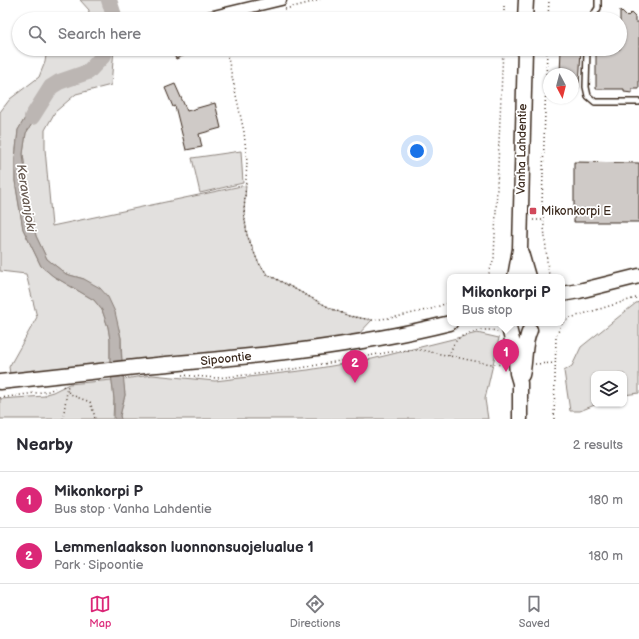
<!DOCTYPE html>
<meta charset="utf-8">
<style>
body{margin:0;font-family:"Balsamiq Sans",sans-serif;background:#f2f2f3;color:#2b2b33}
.controls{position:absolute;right:12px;bottom:12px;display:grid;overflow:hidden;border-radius:8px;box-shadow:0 1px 3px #0004}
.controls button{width:36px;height:36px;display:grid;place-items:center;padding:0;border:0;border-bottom:1px solid #e1e1e2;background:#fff;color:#2b2b33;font:20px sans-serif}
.compass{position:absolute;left:543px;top:68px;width:36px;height:36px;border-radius:50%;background:#fff;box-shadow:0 1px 3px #0004;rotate:173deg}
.you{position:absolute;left:417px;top:151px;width:14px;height:14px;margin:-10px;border:3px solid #fff;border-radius:50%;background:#1a73e8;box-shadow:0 0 0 6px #1a73e833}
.badge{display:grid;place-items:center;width:26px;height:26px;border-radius:50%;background:#db2777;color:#fff;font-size:13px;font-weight:700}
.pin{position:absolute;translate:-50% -33px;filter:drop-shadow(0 1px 2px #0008)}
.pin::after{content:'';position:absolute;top:21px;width:14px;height:12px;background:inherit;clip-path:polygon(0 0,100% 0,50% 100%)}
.popup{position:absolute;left:447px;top:274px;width:118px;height:52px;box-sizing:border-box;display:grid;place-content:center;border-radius:8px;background:#fff;filter:drop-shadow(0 1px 3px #0005);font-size:13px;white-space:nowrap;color:#7c7c81}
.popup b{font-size:15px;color:#2b2b33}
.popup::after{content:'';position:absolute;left:50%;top:100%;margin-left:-8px;border:8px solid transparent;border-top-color:#fff}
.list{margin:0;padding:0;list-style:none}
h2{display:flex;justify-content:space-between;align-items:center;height:52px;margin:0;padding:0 16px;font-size:17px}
h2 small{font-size:13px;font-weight:400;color:#7c7c81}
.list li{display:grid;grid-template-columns:26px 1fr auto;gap:12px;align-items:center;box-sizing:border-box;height:56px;padding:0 16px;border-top:1px solid #e1e1e2}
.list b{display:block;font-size:15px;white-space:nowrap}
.list p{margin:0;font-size:13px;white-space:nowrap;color:#7c7c81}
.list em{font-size:13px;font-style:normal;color:#7c7c81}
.icon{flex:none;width:22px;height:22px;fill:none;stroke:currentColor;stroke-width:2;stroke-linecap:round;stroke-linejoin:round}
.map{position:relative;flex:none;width:639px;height:419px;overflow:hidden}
.search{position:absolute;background:#fff;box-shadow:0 1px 3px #0004;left:12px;right:12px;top:12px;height:44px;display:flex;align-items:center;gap:10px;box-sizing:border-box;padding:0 14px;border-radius:22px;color:#7c7c81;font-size:15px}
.sheet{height:164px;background:#fff}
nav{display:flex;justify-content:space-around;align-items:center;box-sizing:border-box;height:56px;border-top:1px solid #e1e1e2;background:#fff;font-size:11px;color:#7c7c81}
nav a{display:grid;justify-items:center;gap:2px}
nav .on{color:#db2777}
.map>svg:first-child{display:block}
</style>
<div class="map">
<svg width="639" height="419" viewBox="0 0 639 419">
<rect width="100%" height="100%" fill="#fff"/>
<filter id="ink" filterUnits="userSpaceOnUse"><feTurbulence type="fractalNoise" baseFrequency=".025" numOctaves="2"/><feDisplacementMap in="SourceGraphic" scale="8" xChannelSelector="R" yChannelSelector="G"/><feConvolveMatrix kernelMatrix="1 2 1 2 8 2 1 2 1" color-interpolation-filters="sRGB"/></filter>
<g filter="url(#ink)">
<path fill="#e2e0de" stroke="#8e857e" d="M80,0h26l2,2 5,17h-38l13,-1 1,-8z
M47,49h57l-2,5 -15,16 -28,10 -10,6 -11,10 -20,34 -3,29v22l8,48 18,37 12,10 41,24 8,10 6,17 2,12v26l-100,9 -1,-7 28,-50 -11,-43 -26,-3v-159l10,-13 29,-22 6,-15z
M109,49h5l-3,36 -35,9 -21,18 -10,18v19l7,77 194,-41 -2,27 3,23 11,27 9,12 65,35 17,7 23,4 -16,17 -71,11 -138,11 -3,2 -22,2 -1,-25 -2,-9 -35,-50 -18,-5 -19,-15 -11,-23 -7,-31 -6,-51 3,-21 9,-14 8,-9 3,-10 7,-12 36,-15 17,-17z
M241,151l2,32 -43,10 -8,-35z
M639,302v91l-15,2v-21h-30v30h3l-17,7h-10l-6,-40 8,-5 9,-19 55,-44z
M477,333l22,5 -14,61 3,20h-367l-1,-3 5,-21 -2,-16 29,-4 63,6 93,-11 64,-11z
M112,380l2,19 -1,20h-113v-20l45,-3 1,-2 7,-2 16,-8z"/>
<path fill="#bcb6b3" stroke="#887e77" d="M38,96l8,4 -3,10 -8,9 -9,14 -3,21 6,51 7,31 11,23 19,15 18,5 16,9 8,9 7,15 6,26v12l4,45 -5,21 1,3h-7v-20l-4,-34v-25l-2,-13 -6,-17 -8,-10 -41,-24 -12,-10 -18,-37 -8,-48v-22l3,-29z"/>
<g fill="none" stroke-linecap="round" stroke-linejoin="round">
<path stroke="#bcb6b3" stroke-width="16" d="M109,0l6,19
M32,117l19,-30 8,-5 29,-10 16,-17 2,-6"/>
</g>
<path fill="#cfcac7" stroke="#3b2a1e" d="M620,10l7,7 4,-4 4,4v5h4v67h-7v4l-8,-1v-3h-28v-40h24z
M171,49h28l-23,10z
M561,49h20l-2,39h-6v-14h-13z
M175,84l12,27 28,-8 6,25 -22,6 3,13 -16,3 -11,-44 -2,1 -8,-19z
M574,162l65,1v59h-65z"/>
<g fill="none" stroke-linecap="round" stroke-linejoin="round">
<defs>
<path id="lane" d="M591,19l7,-11v-8
M587,49l-1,38 2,9 7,6h44"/>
<path id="street" d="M205,18l76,-18"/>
<path id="secondary" d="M525,19l1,-19
M521,253l7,24
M515,277l5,-28 5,-200
M562,294l17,-3 60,-15
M509,328l6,24 2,21 3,10v36
M522,375c4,-15 1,-31 8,-45
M0,382c48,-5 96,-11 145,-16 102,-9 205,-18 305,-43"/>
</defs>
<use href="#lane" stroke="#3b2a1e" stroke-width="8"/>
<use href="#street" stroke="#3b2a1e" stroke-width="13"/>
<use href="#secondary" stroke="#3b2a1e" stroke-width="17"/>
<path stroke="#3b2a1e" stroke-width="1.5" stroke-dasharray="1 3" stroke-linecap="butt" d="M285,9l35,-9
M250,19l8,-3
M504,19v-19
M548,19l1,-19
M226,49l18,83 3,30 -3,50 3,23 11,27 9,12 65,35 17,7 23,4 24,-3 35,-8 19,-7
M547,49l-5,155 6,67 2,6
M533,220h9
M487,277l2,-4 5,-15 9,-209
M563,322l7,-4 69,-21
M449,356c2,-5 4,-13 9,-17 8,-7 31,-12 40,-7
M535,364l20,-1
M182,375l34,3 40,-4 39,-5 95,-17 19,-2h12l63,13 19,2
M63,386c6,10 17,12 27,16l5,15 -1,2
M0,398l49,-7 6,-3
M63,419l5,-34
M554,419l2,-83 7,-14 -1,-5"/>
<use href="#lane" stroke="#fff" stroke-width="5"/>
<use href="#street" stroke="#fff" stroke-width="10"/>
<use href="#secondary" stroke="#fff" stroke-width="14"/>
</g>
</g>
<rect fill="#d1495b" stroke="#fff" stroke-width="1.5" x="529" y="207" width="8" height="8" rx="2"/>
<g text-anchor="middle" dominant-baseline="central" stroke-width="3.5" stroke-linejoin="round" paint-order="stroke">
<g font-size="12" fill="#3b2a1e" stroke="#fff">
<text transform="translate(522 149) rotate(-89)">Vanha Lahdentie</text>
<text transform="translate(226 359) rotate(-6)">Sipoontie</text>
</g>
<g font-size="12" fill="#3b2a1e" stroke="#fff" text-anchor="start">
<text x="541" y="211">Mikonkorpi E</text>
</g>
<g font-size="13" font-style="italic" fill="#685b52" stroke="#fff">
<text transform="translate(26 198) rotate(81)">Keravanjoki</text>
</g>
</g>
</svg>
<div class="controls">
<button><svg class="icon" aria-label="layers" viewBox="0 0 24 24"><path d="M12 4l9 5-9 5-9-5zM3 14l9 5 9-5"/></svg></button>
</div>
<svg class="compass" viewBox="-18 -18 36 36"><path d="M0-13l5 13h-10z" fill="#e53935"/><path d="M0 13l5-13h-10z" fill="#7c7c81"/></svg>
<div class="you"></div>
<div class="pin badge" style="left:506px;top:372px">1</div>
<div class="popup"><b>Mikonkorpi P</b>Bus stop</div>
<div class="pin badge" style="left:355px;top:383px">2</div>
<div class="search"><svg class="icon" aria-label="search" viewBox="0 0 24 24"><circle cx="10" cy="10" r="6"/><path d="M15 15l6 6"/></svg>Search here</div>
</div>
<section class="sheet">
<h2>Nearby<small>2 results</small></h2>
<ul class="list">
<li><span class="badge">1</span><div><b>Mikonkorpi P</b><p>Bus stop · Vanha Lahdentie</p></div><em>180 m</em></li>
<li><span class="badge">2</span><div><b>Lemmenlaakson luonnonsuojelualue 1</b><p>Park · Sipoontie</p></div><em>180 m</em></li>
</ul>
</section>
<nav>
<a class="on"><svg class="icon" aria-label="map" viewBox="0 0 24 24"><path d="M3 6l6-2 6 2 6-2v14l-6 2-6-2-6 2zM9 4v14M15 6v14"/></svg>Map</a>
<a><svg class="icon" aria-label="directions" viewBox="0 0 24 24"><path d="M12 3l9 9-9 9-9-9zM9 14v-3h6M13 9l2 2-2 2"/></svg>Directions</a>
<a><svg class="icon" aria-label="saved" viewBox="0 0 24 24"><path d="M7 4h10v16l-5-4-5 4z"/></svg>Saved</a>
</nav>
